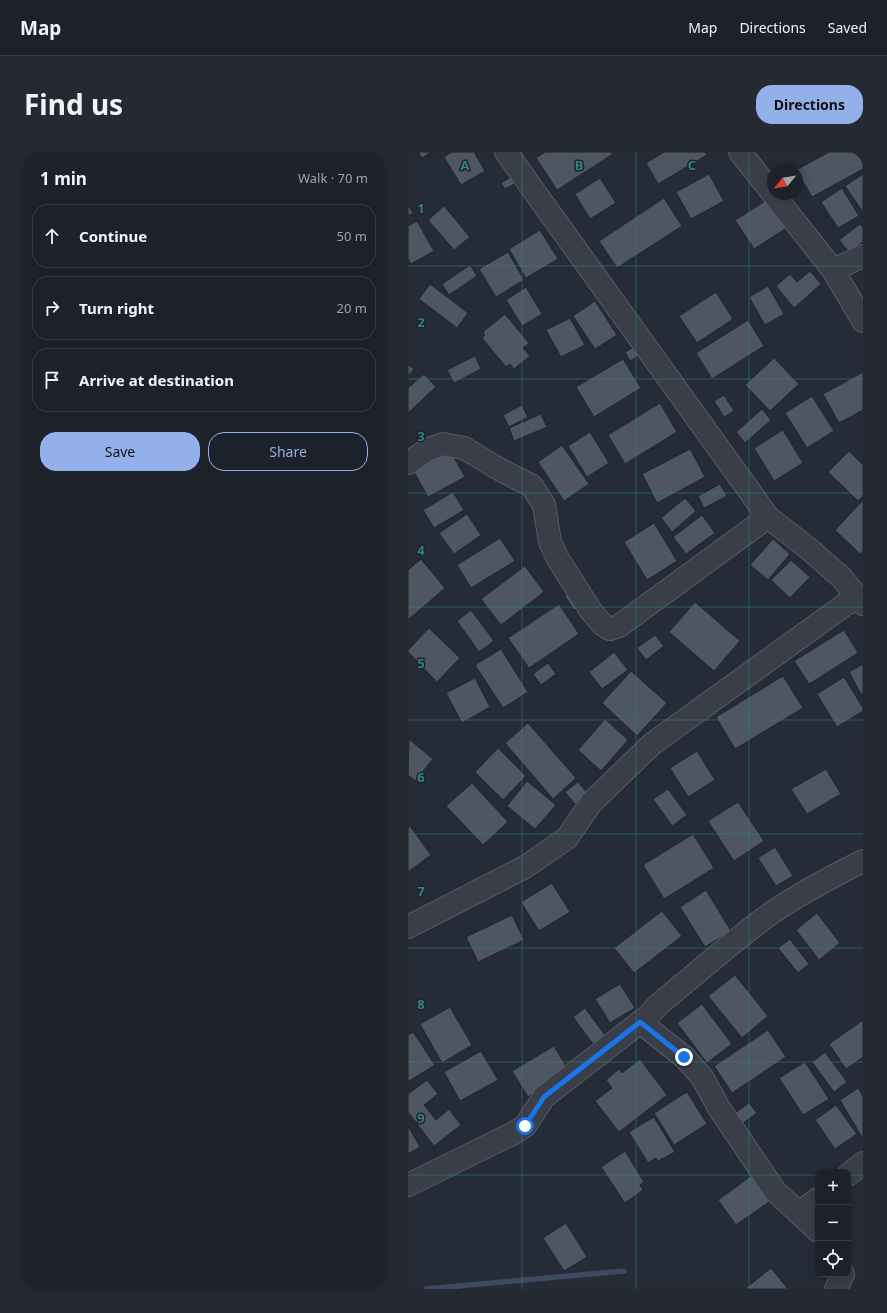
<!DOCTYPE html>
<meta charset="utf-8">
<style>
body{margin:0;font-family:"Noto Sans",sans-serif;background:#252932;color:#f1f3f6}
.controls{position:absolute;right:12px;bottom:12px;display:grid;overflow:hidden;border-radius:8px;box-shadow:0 2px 10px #0003}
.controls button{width:36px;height:36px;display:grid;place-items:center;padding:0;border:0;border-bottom:1px solid #3a3e47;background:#1c212a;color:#f1f3f6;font:20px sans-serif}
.compass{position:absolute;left:359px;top:12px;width:36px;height:36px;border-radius:50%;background:#1c212a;box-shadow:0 2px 10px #0003;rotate:240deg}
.stop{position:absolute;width:12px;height:12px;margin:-9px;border:3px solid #1a73e8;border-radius:50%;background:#fff}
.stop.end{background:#1a73e8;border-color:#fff;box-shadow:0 1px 4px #0008}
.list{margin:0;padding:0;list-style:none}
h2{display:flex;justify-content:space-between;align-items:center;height:52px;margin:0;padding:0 16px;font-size:17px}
h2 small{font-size:13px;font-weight:400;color:#a0a3a8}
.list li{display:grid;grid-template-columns:26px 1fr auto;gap:12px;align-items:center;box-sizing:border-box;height:64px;margin:0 8px 8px;padding:0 8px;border:1px solid #3a3e47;border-radius:16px}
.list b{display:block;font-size:15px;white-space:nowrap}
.list em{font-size:13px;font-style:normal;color:#a0a3a8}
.actions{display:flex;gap:8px;padding:12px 16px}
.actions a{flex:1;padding:9px 0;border:1px solid #94b0ea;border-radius:16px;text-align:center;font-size:14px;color:#94b0ea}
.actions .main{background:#94b0ea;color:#111}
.icon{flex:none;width:22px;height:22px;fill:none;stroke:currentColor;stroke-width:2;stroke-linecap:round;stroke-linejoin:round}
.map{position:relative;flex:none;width:455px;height:1137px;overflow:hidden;border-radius:16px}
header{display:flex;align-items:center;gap:24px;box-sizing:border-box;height:56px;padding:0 20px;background:#1c212a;border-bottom:1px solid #3a3e47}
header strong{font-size:19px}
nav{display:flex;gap:22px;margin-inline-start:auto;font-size:14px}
.intro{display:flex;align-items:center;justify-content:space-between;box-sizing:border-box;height:96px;padding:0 24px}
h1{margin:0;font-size:28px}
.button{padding:10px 18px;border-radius:16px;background:#94b0ea;color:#111;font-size:14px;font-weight:700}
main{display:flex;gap:24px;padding:0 24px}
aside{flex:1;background:#1c212a;border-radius:16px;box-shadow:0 2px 10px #0003}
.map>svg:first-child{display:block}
</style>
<header>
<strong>Map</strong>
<nav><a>Map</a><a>Directions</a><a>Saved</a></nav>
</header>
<div class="intro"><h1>Find us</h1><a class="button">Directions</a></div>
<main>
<aside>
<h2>1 min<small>Walk · 70 m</small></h2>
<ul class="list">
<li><svg class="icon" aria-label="ahead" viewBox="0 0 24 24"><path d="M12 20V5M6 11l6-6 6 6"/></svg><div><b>Continue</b></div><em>50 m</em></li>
<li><svg class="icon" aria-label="right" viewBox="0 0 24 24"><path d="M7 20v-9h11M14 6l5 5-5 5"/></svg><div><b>Turn right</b></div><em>20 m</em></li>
<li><svg class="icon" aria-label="arrive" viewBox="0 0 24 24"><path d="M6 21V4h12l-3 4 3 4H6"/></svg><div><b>Arrive at destination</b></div></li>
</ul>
<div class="actions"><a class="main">Save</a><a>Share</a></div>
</aside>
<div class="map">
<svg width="455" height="1137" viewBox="0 0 455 1137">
<rect width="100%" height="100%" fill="#252c38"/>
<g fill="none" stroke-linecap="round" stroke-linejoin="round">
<path stroke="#3d495f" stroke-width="5.5" d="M18,1137l198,-18"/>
</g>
<path fill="#4e5663" stroke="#20252f" d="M10,0h13l-9,6z
M44,0h22l11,19 -24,14 -17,-28z
M137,0h66l2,2 -56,36 -21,-32z
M256,0h41l2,3 -49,29 -12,-21z
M421,0h34v17l-51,28 -16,-27z
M301,22l15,27 -33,18 -15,-27z
M455,22v38l-18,-26z
M104,24l4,7 -11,6 -4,-6z
M192,26l16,25 -26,16 -15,-25z
M434,36l17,28 -21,12 -17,-26z
M256,46l18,28 -65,42 -18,-27z
M362,46l18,29 -34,22 -19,-29z
M0,53l5,8 -5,3z
M36,54l26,31 -16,13 -26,-30z
M9,69l17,30 -23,13 -3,-5v-33z
M452,72l3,4v14l-14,10 -10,-12z
M132,78l18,29 -32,19 -17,-29z
M100,100l16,28 -28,17 -17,-28z
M62,113l7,11 -28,19 -7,-11z
M402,119l11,13 -27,24 -18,-22 14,-12 7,8z
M22,132l38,29 -11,15 -38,-29z
M360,134l16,28 -19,11 -16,-28z
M118,135l16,27 -20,12 -16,-26z
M308,140l17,27 -36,24 -18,-27z
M187,149l22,34 -22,14 -22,-33z
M97,162l24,29 -6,5 7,8 -16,13 -4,-5 -4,3 -24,-29 3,-3 -2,-3z
M162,166l15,27 -24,12 -15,-27z
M340,168l16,26 -52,33 -16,-26z
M230,193l5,8 -13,8 -5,-9z
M67,204l6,13 -27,14 -7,-13z
M366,206l25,26 -29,27 -25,-26z
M215,207l18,29 -47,29 -18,-30z
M0,212l6,5 -6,7z
M455,220v38l-24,13 -16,-29z
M16,222l12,13 -28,26v-25z
M316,243l10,16 -10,6 -10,-16z
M404,244l22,35 -27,17 -22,-35z
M252,251l17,29 -52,32 -17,-29z
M114,253l6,12 -19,10 -6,-12z
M354,257l9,11 -26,23 -9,-11z
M133,262l6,13 -33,14 -5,-13z
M375,278l20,33 -29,18 -20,-33z
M182,280l19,31 -22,14 -19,-31z
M154,293l27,39 -25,17 -26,-39z
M282,297l15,28 -48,26 -15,-29z
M42,298l15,27 -37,20 -15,-27z
M441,299l14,14v31l-5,5 -30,-29z
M312,332l7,12 -23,12 -6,-12z
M45,340l11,18 -30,18 -11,-18z
M277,346l11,13 -24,21 -11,-14z
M455,348v51l-3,3 -25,-24z
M59,362l14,21 -27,19 -15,-21z
M294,363l13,18 -29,21 -13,-17z
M246,371l23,38 -30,19 -23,-38z
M92,386l15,23 -44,27 -14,-23z
M365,387l17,15 -22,26 -18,-15z
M13,407l24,29 -37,32v-50z
M383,408l19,17 -20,21 -19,-18z
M117,414l19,26 -43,33 -20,-26z
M166,437l9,15 -9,6 -9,-14z
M287,450l45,39 -26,30 -45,-39z
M151,452l20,30 -50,34 -21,-30z
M63,458l23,31 -15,11 -22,-31z
M21,476l31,30 -23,24 -29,-30v-2z
M436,478l14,23 -49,31 -15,-23z
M247,483l9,11 -18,14 -9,-12z
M93,497l27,43 -25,16 -28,-43z
M206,500l14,18 -26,19 -13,-17z
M140,511l8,11 -15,11 -8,-11z
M455,512v29l-2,1 -12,-22z
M223,519l36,32 -30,33 -35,-33z
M375,524l20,32 -68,41 -19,-32z
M436,525l19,31v3l-26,16 -20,-33z
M67,526l15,29 -28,16 -16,-30z
M197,567l23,21 -27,31 -23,-21z
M120,571l48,55 -23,21 -48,-56z
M1,587l24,20 -18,22 -7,-6z
M90,596l28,28 -23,24 -28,-28z
M289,599l18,29 -27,17 -18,-29z
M418,617l15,25 -34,20 -16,-25z
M119,629l29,24 -21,24 -28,-23z
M170,630l10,12 -13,10 -10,-12z
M64,631l36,39 -25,23 -37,-39z
M260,637l19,26 -15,11 -19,-27z
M330,650l26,39 -30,20 -26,-40z
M2,674l21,29 -23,17v-44z
M285,682l21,34 -50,31 -21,-34z
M367,695l18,29 -17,10 -18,-28z
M144,731l18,29 -31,19 -18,-29z
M298,738l25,41 -26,16 -25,-40z
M254,759l20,25 -48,37 -20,-25z
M409,761l23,30 -21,17 -23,-30z
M104,763l12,25 -46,22 -12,-25z
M382,787l19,25 -11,9 -20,-25z
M327,823l33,41 -26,22 -34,-42z
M212,832l15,24 -25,15 -15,-24z
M294,852l30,40 -25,19 -30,-40z
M42,855l22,38 -30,18 -22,-39z
M177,856l20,27 -12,9 -20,-27z
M455,868v37l-17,12 -17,-25z
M360,878l18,27 -54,36 -18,-27z
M5,880l22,33 -26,16 -1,-2v-44z
M146,894l15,25 -41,26 -16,-26z
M73,899l17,29 -38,21 -16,-29z
M417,900l22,30 -13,10 -22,-30z
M232,907l27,36 -48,37 -24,-31 17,-13 -6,-8 13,-11 3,4z
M397,910l24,37 -26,16 -24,-37z
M19,928l11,14 -14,11 12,15 13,-11 12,16 -27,21 -26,-34v-18z
M450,936l5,8v43l-23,-39z
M279,940l20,32 -33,21 -20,-32z
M341,951l8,10 -14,10 -8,-10z
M428,953l21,29 -22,15 -20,-29z
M246,965l21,35 -17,9 -2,-3 -8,5 -19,-31z
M0,974l12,21 -12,7z
M217,999l19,31 -4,3 3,5 -18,13 -24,-36z
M343,1024l18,26 -33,23 -18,-25z
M158,1071l21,34 -23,14 -21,-33z
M363,1116l17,21h-41l-1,-1z"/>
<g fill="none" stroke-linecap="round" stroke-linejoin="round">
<defs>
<path id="minor" d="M98,0l262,365 41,32 33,29 21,26
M332,0l93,118 30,51
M425,118l30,-14
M0,311l19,-13 16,-6 21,4 35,21 33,17 12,19 6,37 8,17 33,52 12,14 7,4 9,-3 149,-109
M0,775l117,-60 42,-29 24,-35 61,-59 205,-148
M232,870l44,35 18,20 17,31 56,83 43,40
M440,1023l15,-12
M0,1033l106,-52 11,-7 19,-29 104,-81 10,-11c37,-30 73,-63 112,-91 29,-20 61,-37 93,-53
M391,1061l19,-14
M428,1137l7,-15"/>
</defs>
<use href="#minor" stroke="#575c66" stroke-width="24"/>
<use href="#minor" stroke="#393e49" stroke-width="22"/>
</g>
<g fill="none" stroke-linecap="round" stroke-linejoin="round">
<path stroke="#1a73e8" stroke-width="5" d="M117,974l19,-29 96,-75 44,35"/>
</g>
<path fill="none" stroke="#30837f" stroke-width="1" stroke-opacity="0.55" d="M114,0v1137M228,0v1137M341,0v1137M0,114h455M0,227h455M0,341h455M0,455h455M0,568h455M0,682h455M0,796h455M0,910h455M0,1023h410M440,1023h15"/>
<g font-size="13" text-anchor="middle" font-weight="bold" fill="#30837f" stroke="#1e232d" stroke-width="3" stroke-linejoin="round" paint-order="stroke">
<text x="57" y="18">A</text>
<text x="171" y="18">B</text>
<text x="284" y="18">C</text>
<text x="13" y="61">1</text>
<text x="13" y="175">2</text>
<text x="13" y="289">3</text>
<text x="13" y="403">4</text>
<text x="13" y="516">5</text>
<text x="13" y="630">6</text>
<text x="13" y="744">7</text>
<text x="13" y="857">8</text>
<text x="13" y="971">9</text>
</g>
</svg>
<div class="controls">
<button>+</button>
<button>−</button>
<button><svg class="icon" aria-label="locate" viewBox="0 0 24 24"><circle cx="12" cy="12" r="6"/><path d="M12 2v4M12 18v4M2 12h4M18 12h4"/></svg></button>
</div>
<svg class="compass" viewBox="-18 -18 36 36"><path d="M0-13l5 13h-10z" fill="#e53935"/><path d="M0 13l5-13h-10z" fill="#a0a3a8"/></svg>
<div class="stop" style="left:117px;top:974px"></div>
<div class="stop end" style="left:276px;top:905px"></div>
</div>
</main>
